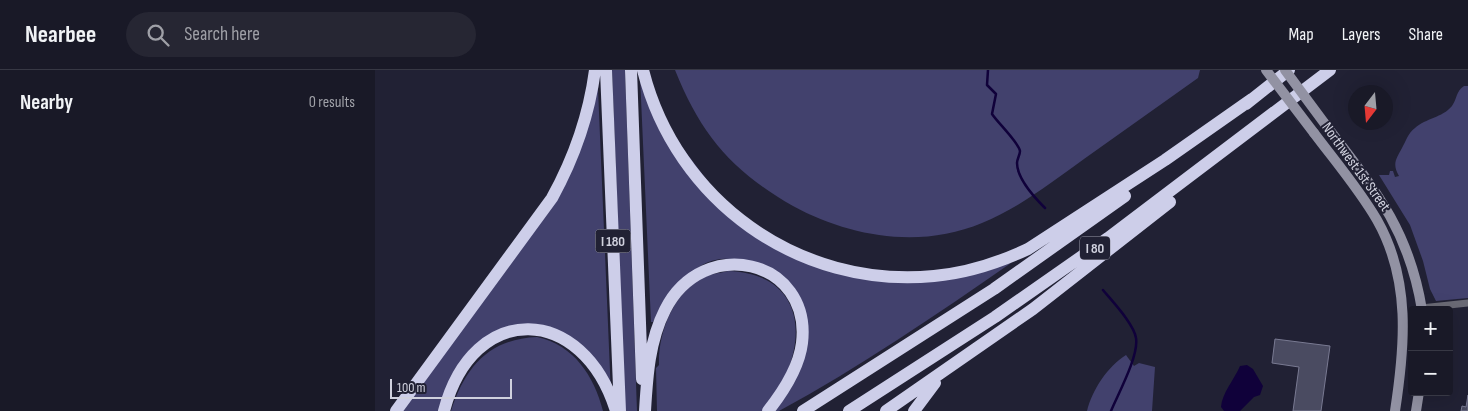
<!DOCTYPE html>
<meta charset="utf-8">
<style>
body{margin:0;font-family:"Sofia Sans Condensed",sans-serif;background:#262633;color:#f1f3f6}
.controls{position:absolute;right:15px;bottom:15px;display:grid;overflow:hidden;border-radius:5px;box-shadow:0 5px 20px #0002}
.controls button{width:45px;height:45px;display:grid;place-items:center;padding:0;border:0;border-bottom:1px solid #373844;background:#191927;color:#f1f3f6;font:25px sans-serif}
.compass{position:absolute;left:973px;top:15px;width:45px;height:45px;border-radius:50%;background:#191927;box-shadow:0 5px 20px #0002;rotate:196deg}
.scale{position:absolute;left:15px;bottom:12px;width:122px;box-sizing:border-box;padding-left:5px;border:2px solid #d0d1de;border-top:0;font-size:14px;line-height:18px;white-space:nowrap;color:#d0d1de;-webkit-text-stroke:4px #212134;paint-order:stroke}
.list{margin:0;padding:0;list-style:none}
h2{display:flex;justify-content:space-between;align-items:center;height:65px;margin:0;padding:0 20px;font-size:21px}
h2 small{font-size:16px;font-weight:400;color:#9fa0a7}
.icon{flex:none;width:28px;height:28px;fill:none;stroke:currentColor;stroke-width:2;stroke-linecap:round;stroke-linejoin:round}
.map{position:relative;flex:none;width:1093px;height:341px;overflow:hidden}
header{display:flex;align-items:center;gap:30px;box-sizing:border-box;height:70px;padding:0 25px;background:#191927;border-bottom:1px solid #373844}
header strong{font-size:24px}
nav{display:flex;gap:28px;margin-inline-start:auto;font-size:18px}
.search{width:350px;height:45px;background:#262633;display:flex;align-items:center;gap:12px;box-sizing:border-box;padding:0 18px;border-radius:28px;color:#9fa0a7;font-size:19px}
main{display:flex}
aside{flex:1;background:#191927}
.map>svg:first-child{display:block}
</style>
<header>
<strong>Nearbee</strong>
<div class="search"><svg class="icon" aria-label="search" viewBox="0 0 24 24"><circle cx="10" cy="10" r="6"/><path d="M15 15l6 6"/></svg>Search here</div>
<nav><a>Map</a><a>Layers</a><a>Share</a></nav>
</header>
<main>
<aside>
<h2>Nearby<small>0 results</small></h2>
<ul class="list">
</ul>
</aside>
<div class="map">
<svg width="1093" height="341" viewBox="0 0 1093 341">
<rect width="100%" height="100%" fill="#212134"/>
<path fill="#42416d" d="M237,0h13l12,341h-12z
M300,0h525l-2,8c-38,27 -76,54 -114,81 -32,23 -65,49 -102,64 -62,26 -132,14 -189,-17 -61,-35 -92,-71 -118,-136z
M265,6l10,29 94,124 127,50 140,-16c-75,52 -151,104 -232,148h-4l28,-53 -10,-66c-13,-8 -46,-29 -58,-32 -39,-9 -65,36 -82,62h-2z
M1089,16h4v212l-32,3 -6,-12 -7,-28 -13,-36 -31,-50h10l1,-4h3l2,6 4,-1c-7,-12 -3,-17 3,-28 4,-7 6,-15 13,-20 11,-10 27,-10 37,-22 5,-7 4,-15 12,-20z
M223,19l13,306 -28,-47 -67,-21 -56,38 -14,24 -7,22h-38l142,-192 53,-129z
M353,201c88,3 80,90 34,140h-105l-1,-43 3,-3c-1,-32 14,-71 43,-87 8,-4 18,-5 26,-7z
M162,267c37,8 57,39 66,74h-152c14,-44 38,-72 86,-74z
M751,285l8,11 5,-3 16,4 -3,44h-65c5,-21 21,-45 39,-56z"/>
<path fill="#10013a" d="M872,295l6,4 10,17 -3,9 -6,2 -14,14h-16l-3,-4c1,-14 13,-27 19,-41z"/>
<g fill="none" stroke-linecap="round" stroke-linejoin="round">
<path stroke="#10013a" stroke-width="2.5" d="M613,0l-1,15 9,9 -4,20c6,9 27,29 28,37 0,4 -3,8 -3,12 0,15 18,35 28,45
M728,220c9,11 31,34 33,48 3,18 -18,56 -25,73"/>
</g>
<path fill="#4a4b61" stroke="#797a92" d="M900,269l55,7 -9,65h-28l6,-44 -27,-4z
M1093,325v16h-7l1,-5 4,1z"/>
<g fill="none" stroke-linecap="round" stroke-linejoin="round">
<path stroke="#6a6a75" stroke-width="7" d="M1046,238l47,-5"/>
<path stroke="#9292a3" stroke-width="10" d="M950,54c48,63 84,105 97,186
M939,63c21,28 45,56 63,87 34,60 28,126 18,191
M1041,341l3,-19"/>
<path stroke="#cdcee9" stroke-width="12" d="M231,0l14,341
M256,0l11,309
M268,0c33,131 156,219 291,206 33,-3 64,-13 94,-27l137,-89 87,-61
M871,34l43,-34
M21,341l156,-213c22,-40 37,-82 43,-128
M69,341c29,-111 139,-107 172,0
M270,341c2,-33 4,-70 20,-101 38,-76 147,-51 137,33 -3,25 -19,49 -34,68
M428,341l191,-122 131,-93
M474,341l146,-94 113,-79 222,-168
M511,341l147,-102 137,-107
M539,341l21,-28"/>
<path stroke="#9292a3" stroke-width="10" d="M891,0l48,63
M910,0l40,54"/>
</g>
<g text-anchor="middle" dominant-baseline="central" stroke-width="4" stroke-linejoin="round" paint-order="stroke">
<g fill="#212134" stroke="#9c9cab" stroke-width="1">
<rect x="220.5" y="159.5" width="35" height="23" rx="4"/>
<rect x="705" y="166.5" width="30" height="23" rx="4"/>
</g>
<g font-size="14" font-weight="bold" fill="#d0d1de">
<text x="238" y="171">I 180</text>
<text x="720" y="178">I 80</text>
</g>
<g font-size="15" fill="#d0d1de" stroke="#212134">
<text transform="translate(981 97) rotate(54)">Northwest 1st Street</text>
</g>
</g>
</svg>
<div class="controls">
<button>+</button>
<button>−</button>
</div>
<svg class="compass" viewBox="-18 -18 36 36"><path d="M0-13l5 13h-10z" fill="#e53935"/><path d="M0 13l5-13h-10z" fill="#9fa0a7"/></svg>
<div class="scale">100 m</div>
</div>
</main>
